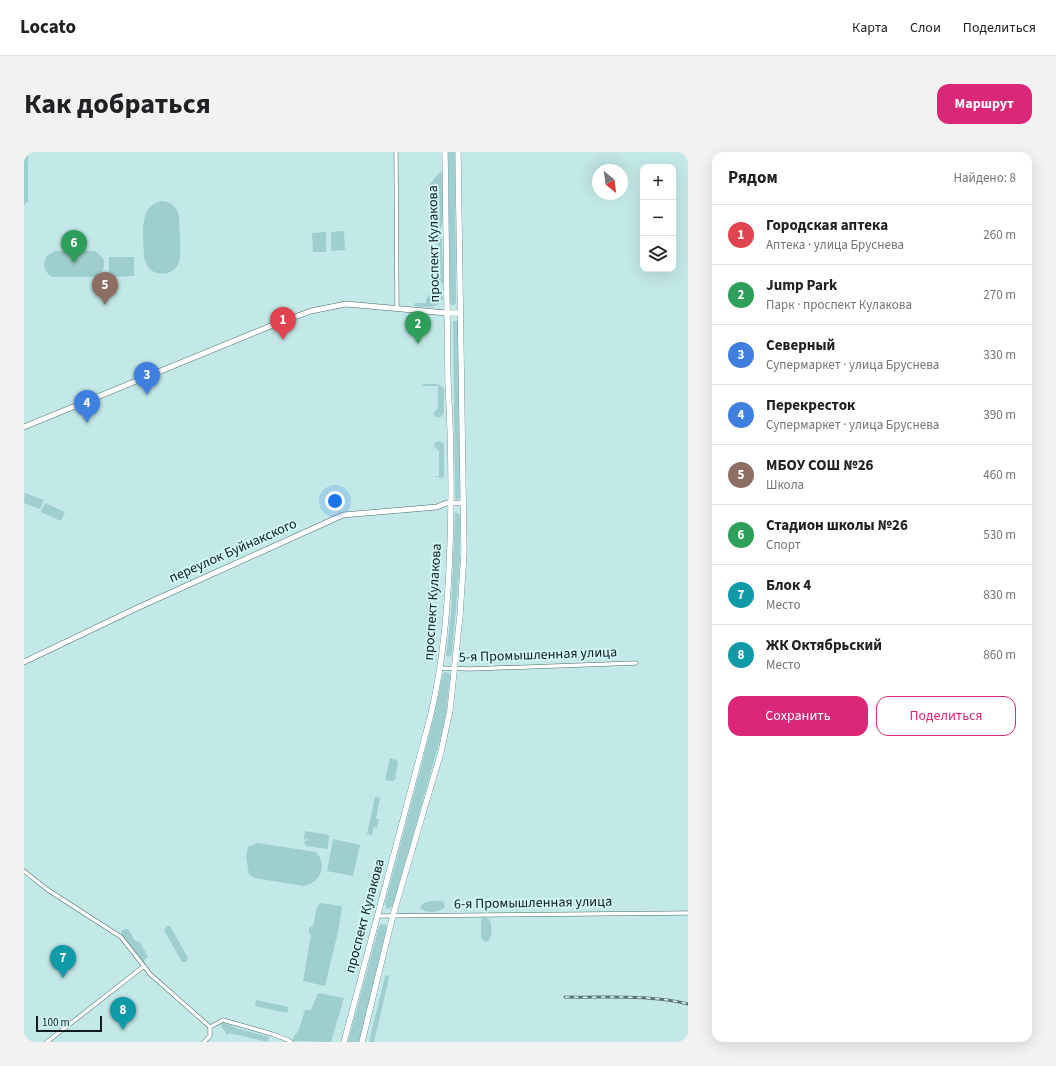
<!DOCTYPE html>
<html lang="ru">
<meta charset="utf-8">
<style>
body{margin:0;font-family:"Source Sans 3",sans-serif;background:#f2f2f2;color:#202124}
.controls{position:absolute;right:12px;top:12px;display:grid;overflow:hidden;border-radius:8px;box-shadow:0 4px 16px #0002}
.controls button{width:36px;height:36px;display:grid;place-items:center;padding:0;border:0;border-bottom:1px solid #e0e0e0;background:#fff;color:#202124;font:20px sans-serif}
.compass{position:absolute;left:568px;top:12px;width:36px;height:36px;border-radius:50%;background:#fff;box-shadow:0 4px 16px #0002;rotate:151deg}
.scale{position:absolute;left:12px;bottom:10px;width:66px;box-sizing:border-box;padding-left:4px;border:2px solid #0f1d1d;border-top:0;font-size:11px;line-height:14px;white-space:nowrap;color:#0f1d1d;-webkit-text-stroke:3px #d0f6f5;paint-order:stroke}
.you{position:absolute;left:311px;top:349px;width:14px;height:14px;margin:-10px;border:3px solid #fff;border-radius:50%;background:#1a73e8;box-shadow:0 0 0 6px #1a73e833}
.badge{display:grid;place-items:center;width:26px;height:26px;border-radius:50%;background:#db2777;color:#fff;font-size:13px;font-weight:700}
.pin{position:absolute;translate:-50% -33px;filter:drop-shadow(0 1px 2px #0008)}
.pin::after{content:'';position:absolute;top:21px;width:14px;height:12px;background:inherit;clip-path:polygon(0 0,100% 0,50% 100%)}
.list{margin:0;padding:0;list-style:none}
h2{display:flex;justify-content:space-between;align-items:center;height:52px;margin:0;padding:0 16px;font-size:17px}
h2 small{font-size:13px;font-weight:400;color:#757577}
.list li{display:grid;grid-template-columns:26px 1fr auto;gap:12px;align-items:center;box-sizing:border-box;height:60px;padding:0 16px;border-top:1px solid #e0e0e0}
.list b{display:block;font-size:15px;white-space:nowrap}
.list p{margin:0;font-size:13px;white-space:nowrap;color:#757577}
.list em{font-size:13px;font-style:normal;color:#757577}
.actions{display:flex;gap:8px;padding:12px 16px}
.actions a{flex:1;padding:9px 0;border:1px solid #db2777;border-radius:12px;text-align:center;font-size:14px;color:#db2777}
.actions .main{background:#db2777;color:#fff}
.icon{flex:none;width:22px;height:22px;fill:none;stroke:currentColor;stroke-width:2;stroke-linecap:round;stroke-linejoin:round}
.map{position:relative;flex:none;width:664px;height:890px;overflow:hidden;border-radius:12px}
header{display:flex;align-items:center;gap:24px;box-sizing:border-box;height:56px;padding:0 20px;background:#fff;border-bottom:1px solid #e0e0e0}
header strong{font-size:19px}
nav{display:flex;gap:22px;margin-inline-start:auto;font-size:14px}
.intro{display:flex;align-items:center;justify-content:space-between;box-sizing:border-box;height:96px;padding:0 24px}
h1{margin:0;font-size:28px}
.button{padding:10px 18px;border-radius:12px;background:#db2777;color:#fff;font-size:14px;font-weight:700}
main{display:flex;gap:24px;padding:0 24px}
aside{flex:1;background:#fff;border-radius:12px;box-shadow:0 4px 16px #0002}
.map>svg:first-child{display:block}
</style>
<header>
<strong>Locato</strong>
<nav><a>Карта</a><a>Слои</a><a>Поделиться</a></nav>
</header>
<div class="intro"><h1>Как добраться</h1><a class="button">Маршрут</a></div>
<main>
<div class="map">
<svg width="664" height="890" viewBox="0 0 664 890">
<rect width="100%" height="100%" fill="#c3e8e8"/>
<path fill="#9ececd" d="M0,0h3l1,2v47l-4,4z
M424,0h7l1,151 -4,3 -2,-3z
M416,20l2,1c0,13 5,52 -4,60l-2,-46 -4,-1 -1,3 -2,-1 -1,-2z
M138,49c9,1 14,5 17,14 0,13 3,35 0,47 -3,9 -13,14 -22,11 -8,-2 -11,-8 -13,-16 0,-18 -7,-52 18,-56z
M320,79l1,19 -14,1v-19z
M302,80v20h-13l-1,-19z
M414,86l4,1v2l1,41 -3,3 -2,-7v-33l-4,-3 1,-3z
M31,99h40l7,6 2,4v6l-2,4 -7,6h-42c-9,-5 -11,-12 -6,-21z
M85,105h25v19l-25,1z
M409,139l6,1 3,2 1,5c-6,11 -19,8 -30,7l2,-3h11v-4z
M429,169h5l2,176 -3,3 -2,-2z
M399,232c8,0 16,-2 21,5v24l-3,4h-5l-3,-4 5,-5v-22h-15z
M415,289l5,3v34l-8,-1v-1h3v-25l-5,-5v-3z
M1,341l19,7 -4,9 -16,-6z
M21,351l20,9 -4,9 -20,-9z
M431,361h3l2,3v44l-8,95 -3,2 -3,-2 5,-42z
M420,520l5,1 1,4 -4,36 -5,23 -48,170 -5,3 -2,-1 -1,-5 44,-167 14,-62z
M366,606l6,2 2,2 -3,18 -3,1 -7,-1z
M351,645l5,1 -4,21h3l-2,9 -3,-1 -2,8 -5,-1z
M281,679l24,4 -1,14 -22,-3 -2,-4 4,-2 -1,-2 -3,2z
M309,687l27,6 -7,31 -26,-5z
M233,691l59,9c2,3 5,6 5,9 4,13 -6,22 -17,25l-50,-8 -5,-4 -3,-18 2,-9z
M417,749l3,1 1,5c-6,6 -19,7 -25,1 3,-8 13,-7 21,-7z
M296,751l22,3 -4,26 -13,54 -22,-5 8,-46 -2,-2v-5l4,-2 4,-19z
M460,765l6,3c2,7 3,19 -4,22l-5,-4v-18z
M358,772l4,1 1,4 -28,113h-11l31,-116z
M143,774h3l18,32 -2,4h-4l-18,-32z
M100,777h4l7,12 5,1 8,15 -4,3 1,3v2l-23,-29 -1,-4z
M362,823l3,1v2l-15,64h-5l16,-66z
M294,841l26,5 -13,44 -39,-1 2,-5 4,-4 7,-22h6z
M232,848l33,7 -2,6 -32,-7z
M199,870l13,6 33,9 -1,5 -38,-9 -3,2 -7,-11z"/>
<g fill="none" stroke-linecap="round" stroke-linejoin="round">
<defs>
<path id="street" d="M372,0l1,156
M416,516l30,1 166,-6
M0,719l24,19 73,47 29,37 60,53v9l-6,6
M353,764l311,-3
M186,875l13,-7 49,14 16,6 3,2
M23,890l97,-76"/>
<path id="secondary" d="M0,275l249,-102 38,-14 35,-7 101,9
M0,510l113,-54 206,-93 94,-8 9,-4h17"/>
<path id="primary" d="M423,161h13
M320,890l87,-328c13,-56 17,-111 19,-168 2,-55 1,-110 -2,-164l-3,-230
M338,890l31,-127 48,-163 9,-42 10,-95 4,-63 -6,-400"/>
</defs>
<use href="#street" stroke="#4a6c6b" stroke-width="4.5"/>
<use href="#secondary" stroke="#4a6c6b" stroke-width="6"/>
<use href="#primary" stroke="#4a6c6b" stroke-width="6"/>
<use href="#street" stroke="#fff" stroke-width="3.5"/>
<use href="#secondary" stroke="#fff" stroke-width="5"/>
<use href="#primary" stroke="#fff" stroke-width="5.5"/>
<defs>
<path id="rail" d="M541,845c40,1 84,-3 123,7"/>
</defs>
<use href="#rail" stroke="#5c7474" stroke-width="3"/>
<use href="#rail" stroke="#d0f6f5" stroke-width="1.5" stroke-dasharray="4.5" stroke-linecap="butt"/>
</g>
<g text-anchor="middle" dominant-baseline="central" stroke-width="4" stroke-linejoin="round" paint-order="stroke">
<g font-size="14" fill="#0f1d1d" stroke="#d0f6f5">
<text transform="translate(410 92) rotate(-91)">проспект Кулакова</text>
<text transform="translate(209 399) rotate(-24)">переулок Буйнакского</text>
<text transform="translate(409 450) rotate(-86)">проспект Кулакова</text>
<text transform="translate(514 503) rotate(-2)">5-я Промышленная улица</text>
<text transform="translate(509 751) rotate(-1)">6-я Промышленная улица</text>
<text transform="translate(341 764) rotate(-75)">проспект Кулакова</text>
</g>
</g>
</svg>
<div class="controls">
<button>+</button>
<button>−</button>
<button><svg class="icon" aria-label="layers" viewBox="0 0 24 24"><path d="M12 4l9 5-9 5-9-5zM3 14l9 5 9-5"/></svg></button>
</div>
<svg class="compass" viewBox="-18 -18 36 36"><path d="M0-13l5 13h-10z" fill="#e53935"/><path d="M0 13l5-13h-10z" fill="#757577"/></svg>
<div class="scale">100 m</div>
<div class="you"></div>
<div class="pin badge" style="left:259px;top:188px;background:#e0444e">1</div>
<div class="pin badge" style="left:394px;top:192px;background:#2e9e5b">2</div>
<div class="pin badge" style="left:123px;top:243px;background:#3f7fe0">3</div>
<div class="pin badge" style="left:63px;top:271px;background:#3f7fe0">4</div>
<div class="pin badge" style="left:81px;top:153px;background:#8d6e63">5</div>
<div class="pin badge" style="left:50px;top:111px;background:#2e9e5b">6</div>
<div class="pin badge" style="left:39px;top:826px;background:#0f9aa8">7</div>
<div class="pin badge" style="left:99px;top:878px;background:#0f9aa8">8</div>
</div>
<aside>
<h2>Рядом<small>Найдено: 8</small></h2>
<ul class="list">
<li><span class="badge" style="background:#e0444e">1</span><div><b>Городская аптека</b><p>Аптека · улица Бруснева</p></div><em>260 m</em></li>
<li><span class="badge" style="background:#2e9e5b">2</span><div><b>Jump Park</b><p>Парк · проспект Кулакова</p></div><em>270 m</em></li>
<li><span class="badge" style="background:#3f7fe0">3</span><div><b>Северный</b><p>Супермаркет · улица Бруснева</p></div><em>330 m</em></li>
<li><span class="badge" style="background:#3f7fe0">4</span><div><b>Перекресток</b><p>Супермаркет · улица Бруснева</p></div><em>390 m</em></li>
<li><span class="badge" style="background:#8d6e63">5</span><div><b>МБОУ СОШ №26</b><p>Школа</p></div><em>460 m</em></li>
<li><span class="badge" style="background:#2e9e5b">6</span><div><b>Стадион школы №26</b><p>Спорт</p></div><em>530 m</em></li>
<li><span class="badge" style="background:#0f9aa8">7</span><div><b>Блок 4</b><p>Место</p></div><em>830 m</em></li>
<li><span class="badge" style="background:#0f9aa8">8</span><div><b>ЖК Октябрьский</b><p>Место</p></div><em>860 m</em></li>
</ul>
<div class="actions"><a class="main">Сохранить</a><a>Поделиться</a></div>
</aside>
</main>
